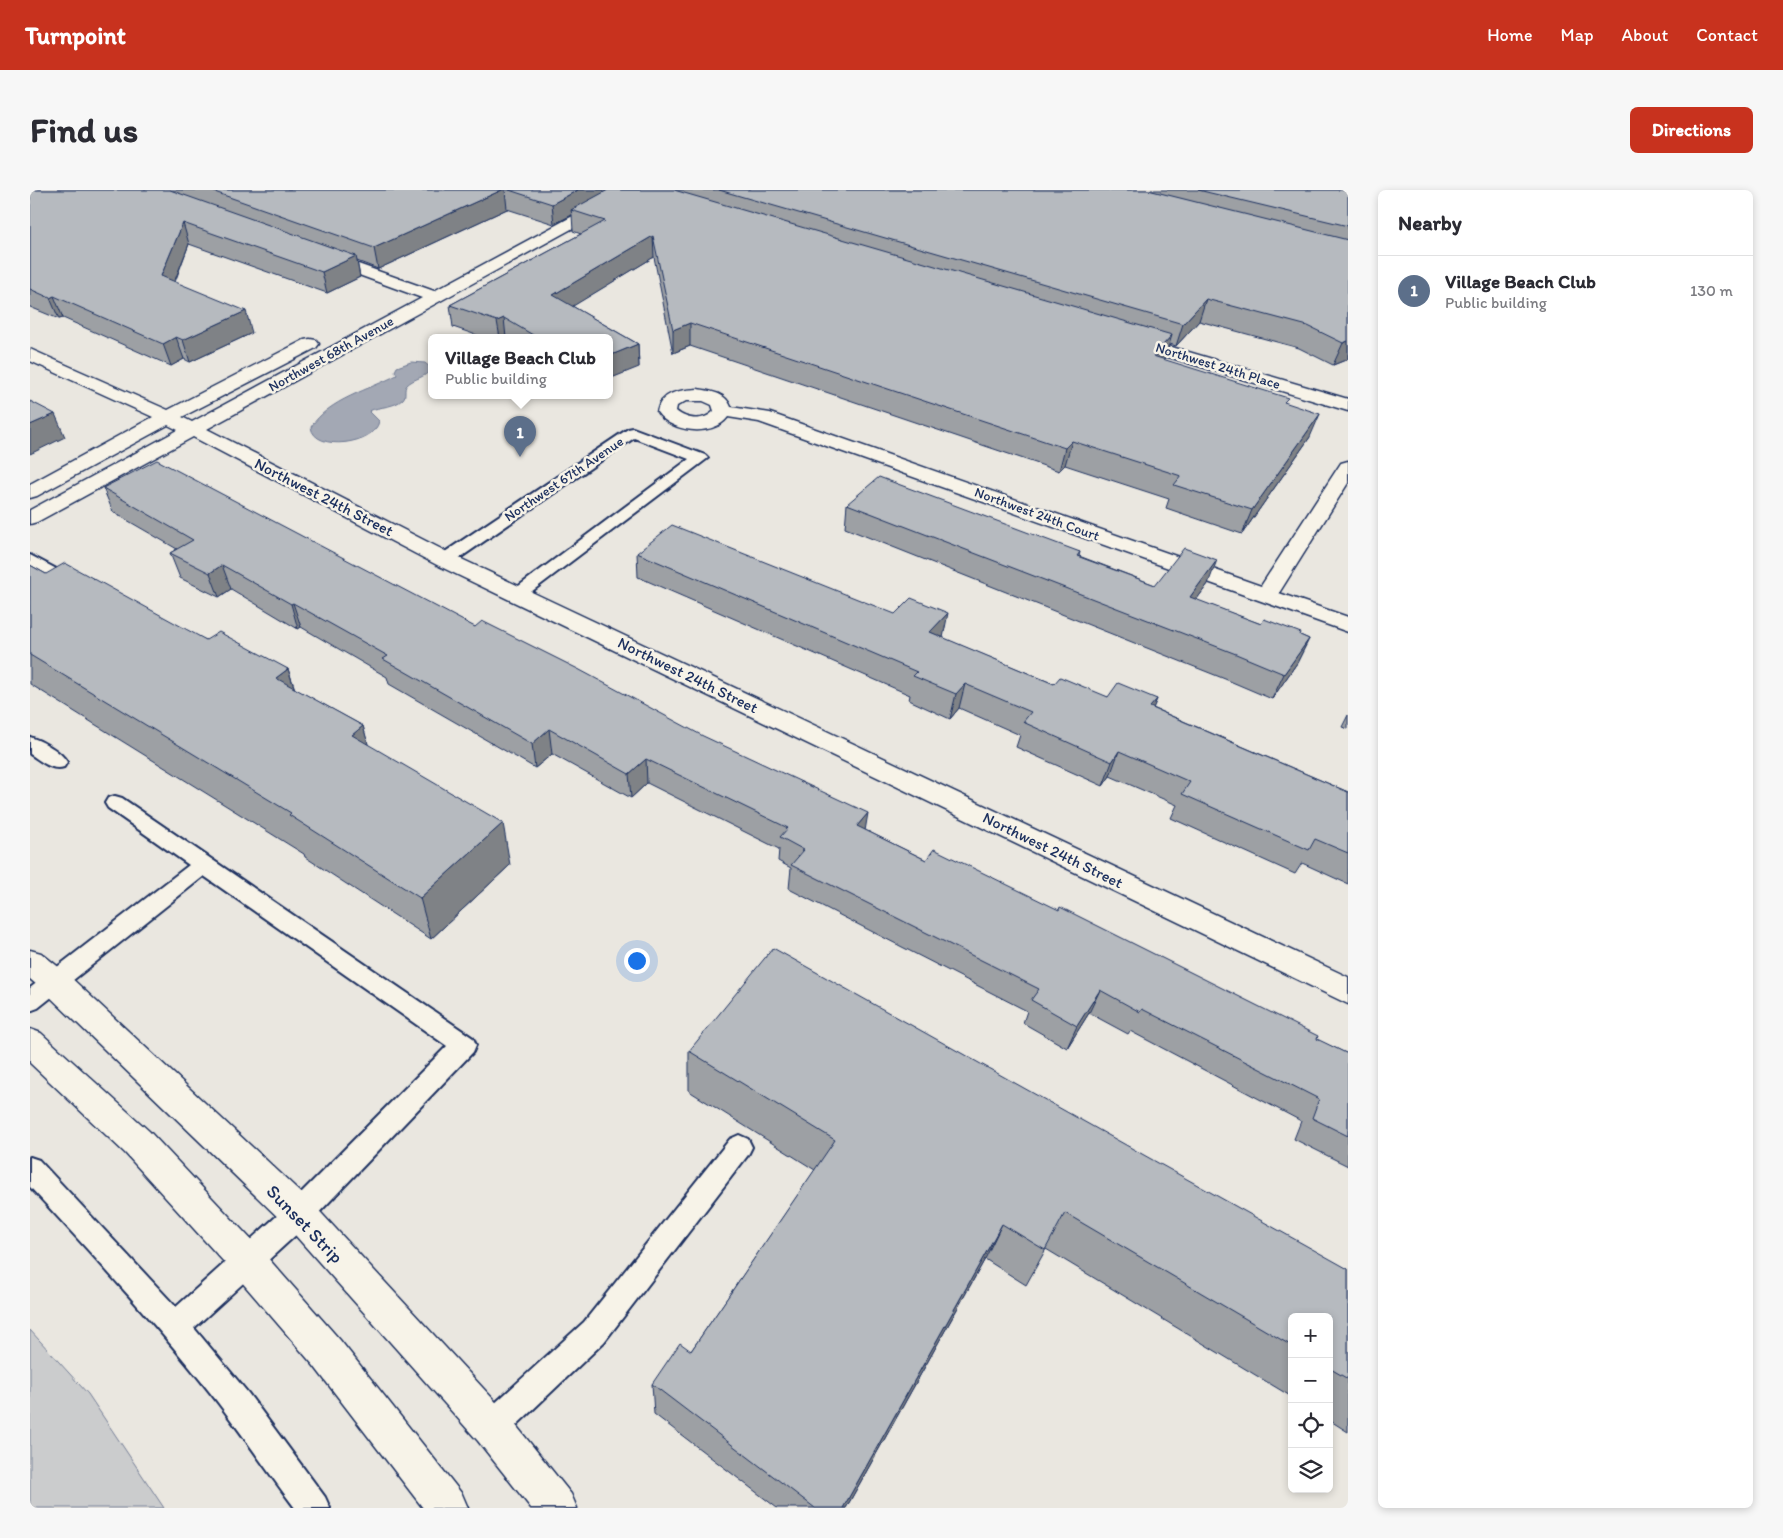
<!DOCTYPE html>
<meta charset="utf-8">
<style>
body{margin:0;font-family:Itim,sans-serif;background:#f7f7f7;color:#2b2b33}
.controls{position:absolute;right:15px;bottom:15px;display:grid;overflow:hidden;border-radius:8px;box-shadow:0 2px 8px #0003}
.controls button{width:45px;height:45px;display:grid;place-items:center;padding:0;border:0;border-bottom:1px solid #e1e1e2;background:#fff;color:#2b2b33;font:25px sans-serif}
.you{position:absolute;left:606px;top:770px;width:18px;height:18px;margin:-12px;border:4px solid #fff;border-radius:50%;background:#1a73e8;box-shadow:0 0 0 8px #1a73e833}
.badge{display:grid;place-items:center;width:32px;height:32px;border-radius:50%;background:#c8321e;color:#fff;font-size:16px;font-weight:700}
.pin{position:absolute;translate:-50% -41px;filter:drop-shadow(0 1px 2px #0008)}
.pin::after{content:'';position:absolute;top:26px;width:18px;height:15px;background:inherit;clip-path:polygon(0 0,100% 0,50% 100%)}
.popup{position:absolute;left:398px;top:144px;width:185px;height:65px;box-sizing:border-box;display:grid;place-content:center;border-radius:8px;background:#fff;filter:drop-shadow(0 1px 4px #0005);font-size:16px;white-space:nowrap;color:#7c7c81}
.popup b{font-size:19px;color:#2b2b33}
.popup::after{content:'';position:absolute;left:50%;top:100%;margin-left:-10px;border:10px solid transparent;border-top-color:#fff}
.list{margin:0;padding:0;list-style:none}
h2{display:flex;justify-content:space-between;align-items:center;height:65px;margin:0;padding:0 20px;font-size:21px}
h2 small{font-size:16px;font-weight:400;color:#7c7c81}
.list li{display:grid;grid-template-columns:32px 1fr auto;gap:15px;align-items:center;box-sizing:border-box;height:70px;padding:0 20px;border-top:1px solid #e1e1e2}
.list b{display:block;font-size:19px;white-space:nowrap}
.list p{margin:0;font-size:16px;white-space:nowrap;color:#7c7c81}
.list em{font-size:16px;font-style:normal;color:#7c7c81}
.icon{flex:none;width:28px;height:28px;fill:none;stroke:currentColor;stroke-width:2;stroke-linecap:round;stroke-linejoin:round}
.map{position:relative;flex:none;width:1318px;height:1318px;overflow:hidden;border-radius:8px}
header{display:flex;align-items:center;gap:30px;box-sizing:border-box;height:70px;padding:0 25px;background:#c8321e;color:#fff}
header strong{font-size:24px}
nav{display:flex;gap:28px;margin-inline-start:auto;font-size:18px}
.intro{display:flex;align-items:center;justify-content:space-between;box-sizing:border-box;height:120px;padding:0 30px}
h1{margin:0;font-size:35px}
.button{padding:12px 22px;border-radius:8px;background:#c8321e;color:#fff;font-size:18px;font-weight:700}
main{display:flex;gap:30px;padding:0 30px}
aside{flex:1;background:#fff;border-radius:8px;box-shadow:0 2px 8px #0003}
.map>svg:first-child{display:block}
</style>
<header>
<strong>Turnpoint</strong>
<nav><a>Home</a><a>Map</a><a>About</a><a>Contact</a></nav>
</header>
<div class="intro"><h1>Find us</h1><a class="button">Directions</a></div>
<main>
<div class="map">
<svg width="1318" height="1318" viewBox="0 0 1318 1318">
<rect width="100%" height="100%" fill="#eae7e0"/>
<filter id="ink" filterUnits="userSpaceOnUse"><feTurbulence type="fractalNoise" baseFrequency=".02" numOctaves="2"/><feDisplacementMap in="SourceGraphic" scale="10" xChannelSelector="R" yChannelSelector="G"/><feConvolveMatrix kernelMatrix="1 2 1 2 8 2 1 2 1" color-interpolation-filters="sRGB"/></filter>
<g filter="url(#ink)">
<path fill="#cbcccd" stroke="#737e96" d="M0,1140l58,64 76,114h-134z"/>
<path fill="#a3a8b4" stroke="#6d7892" d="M381,172l14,1 6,5 -1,2c-5,8 -16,8 -23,15 -4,4 0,10 -4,14 -9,9 -23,7 -34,12l10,10c-3,23 -65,32 -68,6 18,-28 58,-37 86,-52l-2,-4 2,-4z"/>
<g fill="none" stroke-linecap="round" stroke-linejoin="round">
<defs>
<path id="lane" d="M603,238l72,27 3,3 -185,140 -6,1 -6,-1 -3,-4 181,-135 -55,-21 -183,126h-12l-2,-4 2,-4 189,-127z
M0,365l51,27 3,4 -3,4 -6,1 -6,-1 -39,-23z
M0,547c12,4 31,14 37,25l-3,5c-13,4 -23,-6 -34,-13z
M85,606l7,2 351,240 3,7 -3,7 -164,171 -115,105 54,65 77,104 5,11h-35c-27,-36 -52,-73 -79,-108 -58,-74 -122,-144 -186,-213v-30l9,3 137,147 113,-102 158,-159 -243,-170 -166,132 -8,3v-23l159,-123 -81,-57 -3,-5 3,-5z
M709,945l9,4 4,8 -4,8 -144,187 -101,96 -11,4 -11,-4 -4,-11 4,-11 103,-94 146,-183z"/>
<path id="street" d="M591,0h18l-2,3 -430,236 246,126 895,422v27l-911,-439 -244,-128 -156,85 -7,2v-14l148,-80 -10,-5 -131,71 -7,2v-14l123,-67 -123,-56v-12l138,61 136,-70 6,-1 6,1 3,4 -3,4 -134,69 10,5 230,-124 -104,-38 -2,-3 2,-3h12l104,37z
M1101,145l217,64v12l-223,-67 -3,-4 3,-4z
M668,199c13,2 28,4 33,18l39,6 491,173 80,-123 7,-2v22l-69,110 69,24v15l-589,-210 -31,-5c-16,21 -58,15 -71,-5 4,-20 22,-22 41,-23zM656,211h17l9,4 2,6c-11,11 -27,9 -38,0l1,-5z"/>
<path id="secondary" d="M0,760l11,3 25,20 245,229 195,211 65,81 6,14h-46l-53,-67 -191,-215 -243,-235 -14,-12z
M0,839l11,4 108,98 111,118 80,91 122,154 6,14h-45l-109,-142 -80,-93 -109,-120 -95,-90z"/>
</defs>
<use href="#lane" stroke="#1b2f5e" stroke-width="4"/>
<use href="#street" stroke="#1b2f5e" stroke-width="3"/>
<use href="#secondary" stroke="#1b2f5e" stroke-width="3"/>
<use href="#lane" fill="#f7f3e8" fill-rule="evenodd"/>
<use href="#street" fill="#f7f3e8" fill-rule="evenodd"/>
<use href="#secondary" fill="#f7f3e8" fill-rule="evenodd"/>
</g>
<path fill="#9da0a4" stroke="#1b2f5e" d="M0,0h1318v169l-15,6 -34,-17 -100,-27 -23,25 -6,-2 -5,14 -1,2 122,43 24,34 -68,97 -76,-26 3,-9 -104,-34 -6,6 -369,-125 -17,7 -19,-96 -82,49 66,38 1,23 -30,-29h-124l-32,-11 -3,-22 131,-71 -8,-3 -1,-16 -18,9 -47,-15 -129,60 -21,-8 3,16 -33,16 -138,-49 -14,38 77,51 -62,29 -6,-3 -13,7 -108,-48 -4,1 -29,-12z
M73,298l372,139 390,203 61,30 422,194v112l-54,-27 7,-18 -171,-90 -2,3 -39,-21 -22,35 -44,-25 4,-12 -238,-122 2,-21 -13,-7 1,-12 -132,-66 -16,15 -79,-44 -17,14 -146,-84 -2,-7 -86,-50 -3,2 -67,-40 -12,8 -39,-19 -10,-25 7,-4 -64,-37z
M817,314l233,48 -1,4 76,29 53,-1 -12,16 65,24 39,11 9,4 -12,24 -25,36 -47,-20 -380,-151z
M607,363l306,85 111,46 54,13 49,2 -4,9 195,84v92l-46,-21 -7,11 -124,-56 6,-13 -67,-29 -7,10 -87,-39 4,-12 -61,-27 -9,11 -41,-19 1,-5 -272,-118z
M0,375l16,9 160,66 82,29 7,20 68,37 5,19 142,120 -79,74 -126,-82 -1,-3 -274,-170z
M1318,525v14l-6,-2z
M659,861l659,218v163l-19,-12v-103h-37v80l-246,-148 -20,36 -41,-26 -139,249h-69l-123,-94 -2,-30 39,-33 124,-181 -126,-79z"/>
<path fill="#7f8286" stroke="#1b2f5e" d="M472,0h3l2,19 -129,60 -4,-21z
M548,0h39l-46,20 1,5 -18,9 -2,-20z
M153,33l6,21 -21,54 -7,-22z
M623,46l1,21 -99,60 -2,-22z
M326,66l4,21 -33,16 -5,-21z
M24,106l9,22 -4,1 -9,-21z
M1176,109l-7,22 -23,25 7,-22z
M216,121l6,22 -62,29 -7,-22z
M474,128l2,20h-6l-3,-17z
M660,133v23l-17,7v-23z
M1142,145l-7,23 -19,21 7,-23z
M146,147l8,22 -13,7 -8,-22z
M1318,151v18l-15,6 10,-22z
M608,154l1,23 -30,12v-23z
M25,224l10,23 -35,17v-29z
M1290,224l-10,23 -68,97 10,-24z
M1042,251l-7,24 -6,6 6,-23z
M1187,370l-9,24 -28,38 10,-25z
M192,375l9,24 -12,8 -9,-24z
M263,413l8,24 -3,2 -7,-25z
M918,423l-5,25 -13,-6z
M1279,449l-12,24 -25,36 12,-25z
M258,479l14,43 -26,-34z
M935,494l-6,24 -9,11 6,-25z
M1127,509l-10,24 3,-16z
M333,536l12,43 -23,-34z
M519,539l3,25 -17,14 -3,-24z
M1089,561l-9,25 -7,10 9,-24z
M616,569l1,24 -16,15 -2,-24z
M838,623l-4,24 -7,-11z
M473,633l7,42 -79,74 -11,-41z
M1070,800l-11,23 -22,35 10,-22z
M972,1034l-17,35 -139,249h-3z"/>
<path fill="#b6babf" stroke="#1b2f5e" d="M0,0h140l186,66 -34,16 -139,-49 -22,53 85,35 -63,29 -7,-3 -13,7 -109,-48 -4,2 -20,-9z
M179,0h293l-128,58z
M479,0h69l-26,14z
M578,0h66l498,145 -19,21 135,42 -4,4 36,12 -68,96 -78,-25 7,-9 -109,-35 -7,7 -375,-125 -17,7 -20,-94 -100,59 85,49 -29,12v-18h-71l-34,-20 -7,3 -47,-16 155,-84 -34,-11z
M689,0h429l200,50v101l-5,2 -35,-17 -102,-27 -23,25z
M1168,0h150v36z
M0,211l25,13 -25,11z
M127,270l318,167 7,-6 96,48 125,67 165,77 -11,13 69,34 8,-11 125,61 1,-3 258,129 -1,3 31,15v82l-36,-18 7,-19 -177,-90 -2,3 -40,-22 -23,36 -46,-26 8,-11 -248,-124 13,-15 -24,-13 8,-9 -142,-69 -17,15 -80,-45 -17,15 -149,-85 5,-3 -95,-53 -2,1 -69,-39 -12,8 -40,-20 23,-13 -90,-52z
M849,287l201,75 -3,4 78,29 29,-37 33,12 -27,37 71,27 3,-5 37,14 -1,2 9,4 -25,35 -48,-20 -389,-150z
M642,335l223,89 16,-16 37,15 -18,19 124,52 6,-7 48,20 10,-14 39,16 -7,8 198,85v61l-33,-14 -6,11 -127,-56 8,-12 -71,-31 -7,11 -89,-40 8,-10 -66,-28 -9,10 -43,-18 4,-4 -280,-119z
M35,373l141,77 13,-8 69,37 -12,9 87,48 -11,9 151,88 -83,75 -131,-83 2,-2 -261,-158v-90l16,9z
M743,758l575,321v110l-19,-11v-51h-37v29l-227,-133 -20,37 -43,-26 -159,284h-28l-163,-124 28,-41 11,8 144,-211 -146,-89z"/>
</g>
<g text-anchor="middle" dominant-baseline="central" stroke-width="5" stroke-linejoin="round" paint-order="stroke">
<g font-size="14" fill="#1b2f5e" stroke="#f7f3e8">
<text transform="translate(301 164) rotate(-29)">Northwest 68th Avenue</text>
<text transform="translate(1188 176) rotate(17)">Northwest 24th Place</text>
<text transform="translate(534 289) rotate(-34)">Northwest 67th Avenue</text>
<text transform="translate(1007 324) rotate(20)">Northwest 24th Court</text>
</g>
<g font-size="16" fill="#1b2f5e" stroke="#f7f3e8">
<text transform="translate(294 307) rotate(27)">Northwest 24th Street</text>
<text transform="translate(658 485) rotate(26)">Northwest 24th Street</text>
<text transform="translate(1023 660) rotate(26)">Northwest 24th Street</text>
</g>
<g font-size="19" fill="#1b2f5e" stroke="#f7f3e8">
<text transform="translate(275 1034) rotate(46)">Sunset Strip</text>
</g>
</g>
</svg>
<div class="controls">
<button>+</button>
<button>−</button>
<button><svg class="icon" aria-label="locate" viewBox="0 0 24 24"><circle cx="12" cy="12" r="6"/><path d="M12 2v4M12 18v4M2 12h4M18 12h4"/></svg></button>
<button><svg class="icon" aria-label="layers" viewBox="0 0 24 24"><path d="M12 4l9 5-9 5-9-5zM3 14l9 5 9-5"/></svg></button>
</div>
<div class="you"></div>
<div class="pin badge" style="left:490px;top:267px;background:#5c6f8a">1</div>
<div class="popup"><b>Village Beach Club</b>Public building</div>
</div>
<aside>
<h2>Nearby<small></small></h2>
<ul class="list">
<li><span class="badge" style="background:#5c6f8a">1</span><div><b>Village Beach Club</b><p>Public building</p></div><em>130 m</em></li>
</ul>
</aside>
</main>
